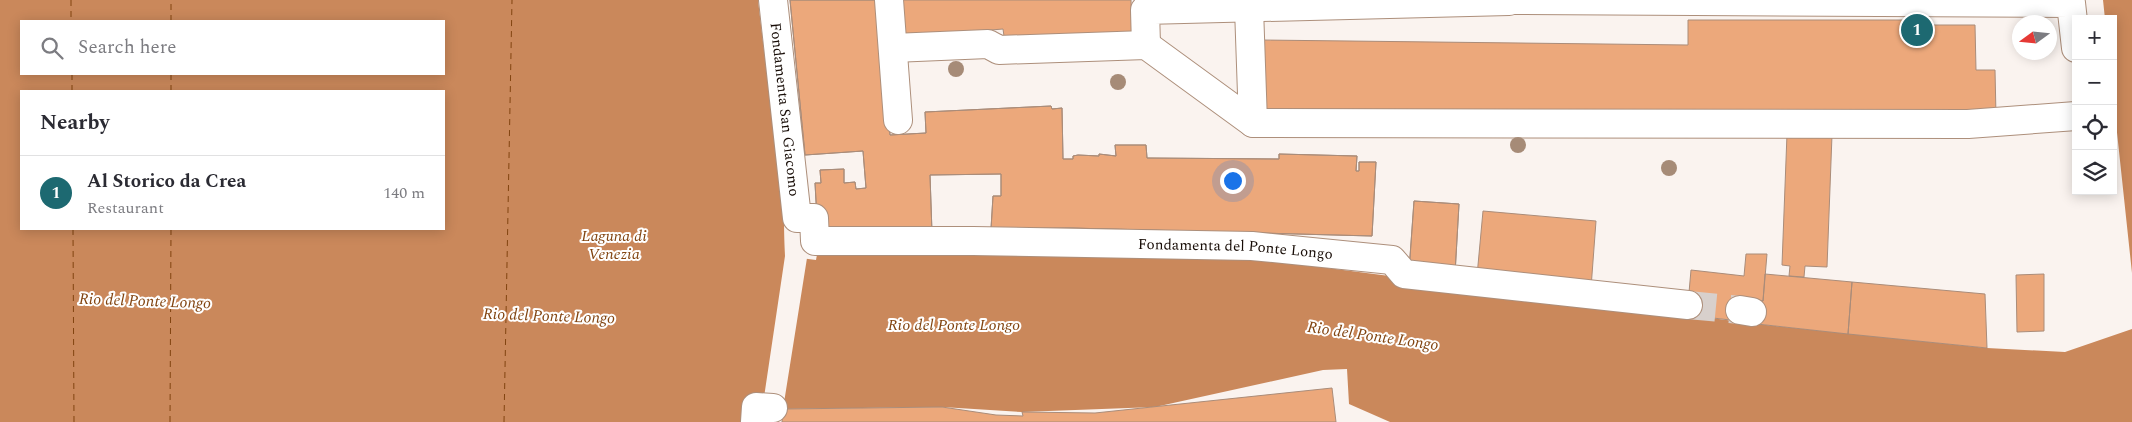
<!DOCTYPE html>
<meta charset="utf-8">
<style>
body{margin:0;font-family:Spectral,serif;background:#f7f7f7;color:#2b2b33}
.controls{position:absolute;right:15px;top:15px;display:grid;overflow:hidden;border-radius:0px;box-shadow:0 2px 12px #0003}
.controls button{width:45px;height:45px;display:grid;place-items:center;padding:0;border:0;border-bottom:1px solid #e1e1e2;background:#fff;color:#2b2b33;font:25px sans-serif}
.compass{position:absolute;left:2012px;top:15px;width:45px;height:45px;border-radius:50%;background:#fff;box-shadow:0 2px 12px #0003;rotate:255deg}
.you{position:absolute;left:1232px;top:180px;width:18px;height:18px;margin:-12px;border:4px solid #fff;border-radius:50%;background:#1a73e8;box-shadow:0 0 0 8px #1a73e833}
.badge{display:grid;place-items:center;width:32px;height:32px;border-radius:50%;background:#1d6971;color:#fff;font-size:16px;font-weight:700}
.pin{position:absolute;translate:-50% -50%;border:2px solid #fff;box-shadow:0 1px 5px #0006}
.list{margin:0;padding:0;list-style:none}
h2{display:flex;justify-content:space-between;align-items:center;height:65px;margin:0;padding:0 20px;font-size:21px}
h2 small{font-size:16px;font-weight:400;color:#7c7c81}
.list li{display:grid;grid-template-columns:32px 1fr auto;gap:15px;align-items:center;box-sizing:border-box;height:75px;padding:0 20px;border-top:1px solid #e1e1e2}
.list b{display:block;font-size:19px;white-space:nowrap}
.list p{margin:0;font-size:16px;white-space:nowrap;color:#7c7c81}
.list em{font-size:16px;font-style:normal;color:#7c7c81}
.icon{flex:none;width:28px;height:28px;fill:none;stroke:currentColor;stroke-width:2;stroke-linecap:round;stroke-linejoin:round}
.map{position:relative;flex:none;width:2132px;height:422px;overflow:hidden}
.search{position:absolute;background:#fff;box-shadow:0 2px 12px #0003;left:20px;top:20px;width:425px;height:55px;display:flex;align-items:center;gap:12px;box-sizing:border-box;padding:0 18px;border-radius:0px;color:#7c7c81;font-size:19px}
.panel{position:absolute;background:#fff;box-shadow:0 2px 12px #0003;left:20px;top:90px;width:425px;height:140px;border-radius:0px}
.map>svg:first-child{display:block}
</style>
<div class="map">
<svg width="2132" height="422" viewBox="0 0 2132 422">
<rect width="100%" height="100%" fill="#faf3ef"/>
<path fill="#ca885b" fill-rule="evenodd" d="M0,0h758l26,218 1,38 31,4 2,-11 433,9 506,66 230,24 78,4 67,-23v93h-742l-41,-18 -2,-35 -24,1 -168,37 -133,5 -80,-5 -159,2 -20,13h-763zM21,21h423v53h-423zM21,91h423v138h-423z
M2103,0h29v273l-19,-178v-76h-8z"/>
<path fill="#faf3ef" d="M784,218h2l1,35 20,3v2l-24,151 -20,-5 22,-148z"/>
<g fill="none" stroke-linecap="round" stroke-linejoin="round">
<path stroke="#824410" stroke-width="1" stroke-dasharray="6 5" stroke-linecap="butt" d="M71,0v21
M171,21v-21
M72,74v17
M171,91v-17
M73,229l1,193
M170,422l1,-193
M504,422l8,-422"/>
</g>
<path fill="#eca87b" stroke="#aa8c79" d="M790,0h89l11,135 36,-2 -1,-21 126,-6 1,3 10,-1 1,51h10v-3l5,-1 21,1v-2l17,2 -1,-11h31l1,13 132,1v-5l78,2 -1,15h3v-9h17l-4,74 -301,-8 -80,1 2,-33h8v-22l-71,1 2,58 -114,4 -3,-54h6l-1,-13 24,-1v14l11,-1 1,7 10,-1 -3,-37 -58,4z
M790,0h89l11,135 36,-2 -1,-21 126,-6 1,3 10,-1 1,51h10v-3l5,-1 21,1v-2l17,2 -1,-11h31l1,13 132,1v-5l78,2 -1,15h3v-9h17l-4,74 -301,-8 -80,1 2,-33h8v-22l-71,1 2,58 -114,4 -3,-54h6l-1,-13 24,-1v14l11,-1 1,7 10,-1 -3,-37 -58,4z
M902,0h229l1,36 -127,7 -2,-14 -98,8z
M1688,20h237v5h50l1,45h19l1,46 -732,-1 -3,-75 427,5z
M1787,134l45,1 -5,132 -22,-1 -1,11 -15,-1 1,-10 -8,-1z
M1414,201l45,3 -4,70 -46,-3z
M1414,201l45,3 -4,70 -46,-3z
M1483,211l113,10 -5,67 -114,-12z
M1746,254h21l-4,47 -21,-1 -3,21 -52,-6 4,-45 53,6z
M1765,274l87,8 -4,52 -91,-10 2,-23h4z
M2044,274v57l-27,1 -1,-57z
M1852,282l133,12 2,54 -139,-14z
M1332,388l4,34h-554l1,-13 159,-2 54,8 27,1 -1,-4 73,1z"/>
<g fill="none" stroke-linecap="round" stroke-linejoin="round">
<path stroke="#d8d0cc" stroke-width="28" stroke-dasharray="28 14" stroke-linecap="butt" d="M1688,305l52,5"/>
<defs>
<g id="minor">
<path id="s1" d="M773,0l24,218h17l1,23h158l279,5 140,14 12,14 284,31"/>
<path d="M889,0l9,120"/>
<path d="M1509,0l562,3 5,45"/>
<path d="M1249,8l4,115"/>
<path d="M1146,45l-1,-35 364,-9"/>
<path d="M893,48l95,-4 11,6 147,-5 107,78 715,1 108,-8"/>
<path d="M1740,310l12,2"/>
<path d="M755,422l1,-15 17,1"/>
</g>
</defs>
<use href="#minor" stroke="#ad8f7b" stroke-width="30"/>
<use href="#minor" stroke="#fff" stroke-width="28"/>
</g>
<g fill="#a68b77">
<circle cx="956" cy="69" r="8"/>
<circle cx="1118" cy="82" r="8"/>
<circle cx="1518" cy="145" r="8"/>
<circle cx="1669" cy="168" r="8"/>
</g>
<g text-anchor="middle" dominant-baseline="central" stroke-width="4" stroke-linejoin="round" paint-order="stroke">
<g font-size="15" fill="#170c06" stroke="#fff">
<text stroke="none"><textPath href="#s1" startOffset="110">Fondamenta San Giacomo</textPath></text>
<text stroke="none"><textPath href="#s1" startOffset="680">Fondamenta del Ponte Longo</textPath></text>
</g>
<g font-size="16" font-style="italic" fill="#824410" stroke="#fff">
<text x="614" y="236">Laguna di<tspan x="614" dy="18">Venezia</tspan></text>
<text transform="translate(145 301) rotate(2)">Rio del Ponte Longo</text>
<text transform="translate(549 316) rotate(2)">Rio del Ponte Longo</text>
<text x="954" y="325">Rio del Ponte Longo</text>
<text transform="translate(1373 336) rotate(8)">Rio del Ponte Longo</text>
</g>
</g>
</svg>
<div class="controls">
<button>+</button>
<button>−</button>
<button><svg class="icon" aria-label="locate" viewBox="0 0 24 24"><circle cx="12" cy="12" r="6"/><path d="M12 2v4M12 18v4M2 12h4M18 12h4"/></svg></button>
<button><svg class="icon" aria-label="layers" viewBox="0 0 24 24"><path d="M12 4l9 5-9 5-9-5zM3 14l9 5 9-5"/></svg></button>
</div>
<svg class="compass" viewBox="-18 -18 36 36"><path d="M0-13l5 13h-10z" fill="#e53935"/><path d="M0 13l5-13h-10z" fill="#7c7c81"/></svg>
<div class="you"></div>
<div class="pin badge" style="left:1917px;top:30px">1</div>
<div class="search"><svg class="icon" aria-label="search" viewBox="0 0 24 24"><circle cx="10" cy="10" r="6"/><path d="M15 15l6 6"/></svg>Search here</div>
<section class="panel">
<h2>Nearby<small></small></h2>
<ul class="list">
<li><span class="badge">1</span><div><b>Al Storico da Crea</b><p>Restaurant</p></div><em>140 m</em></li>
</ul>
</section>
</div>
